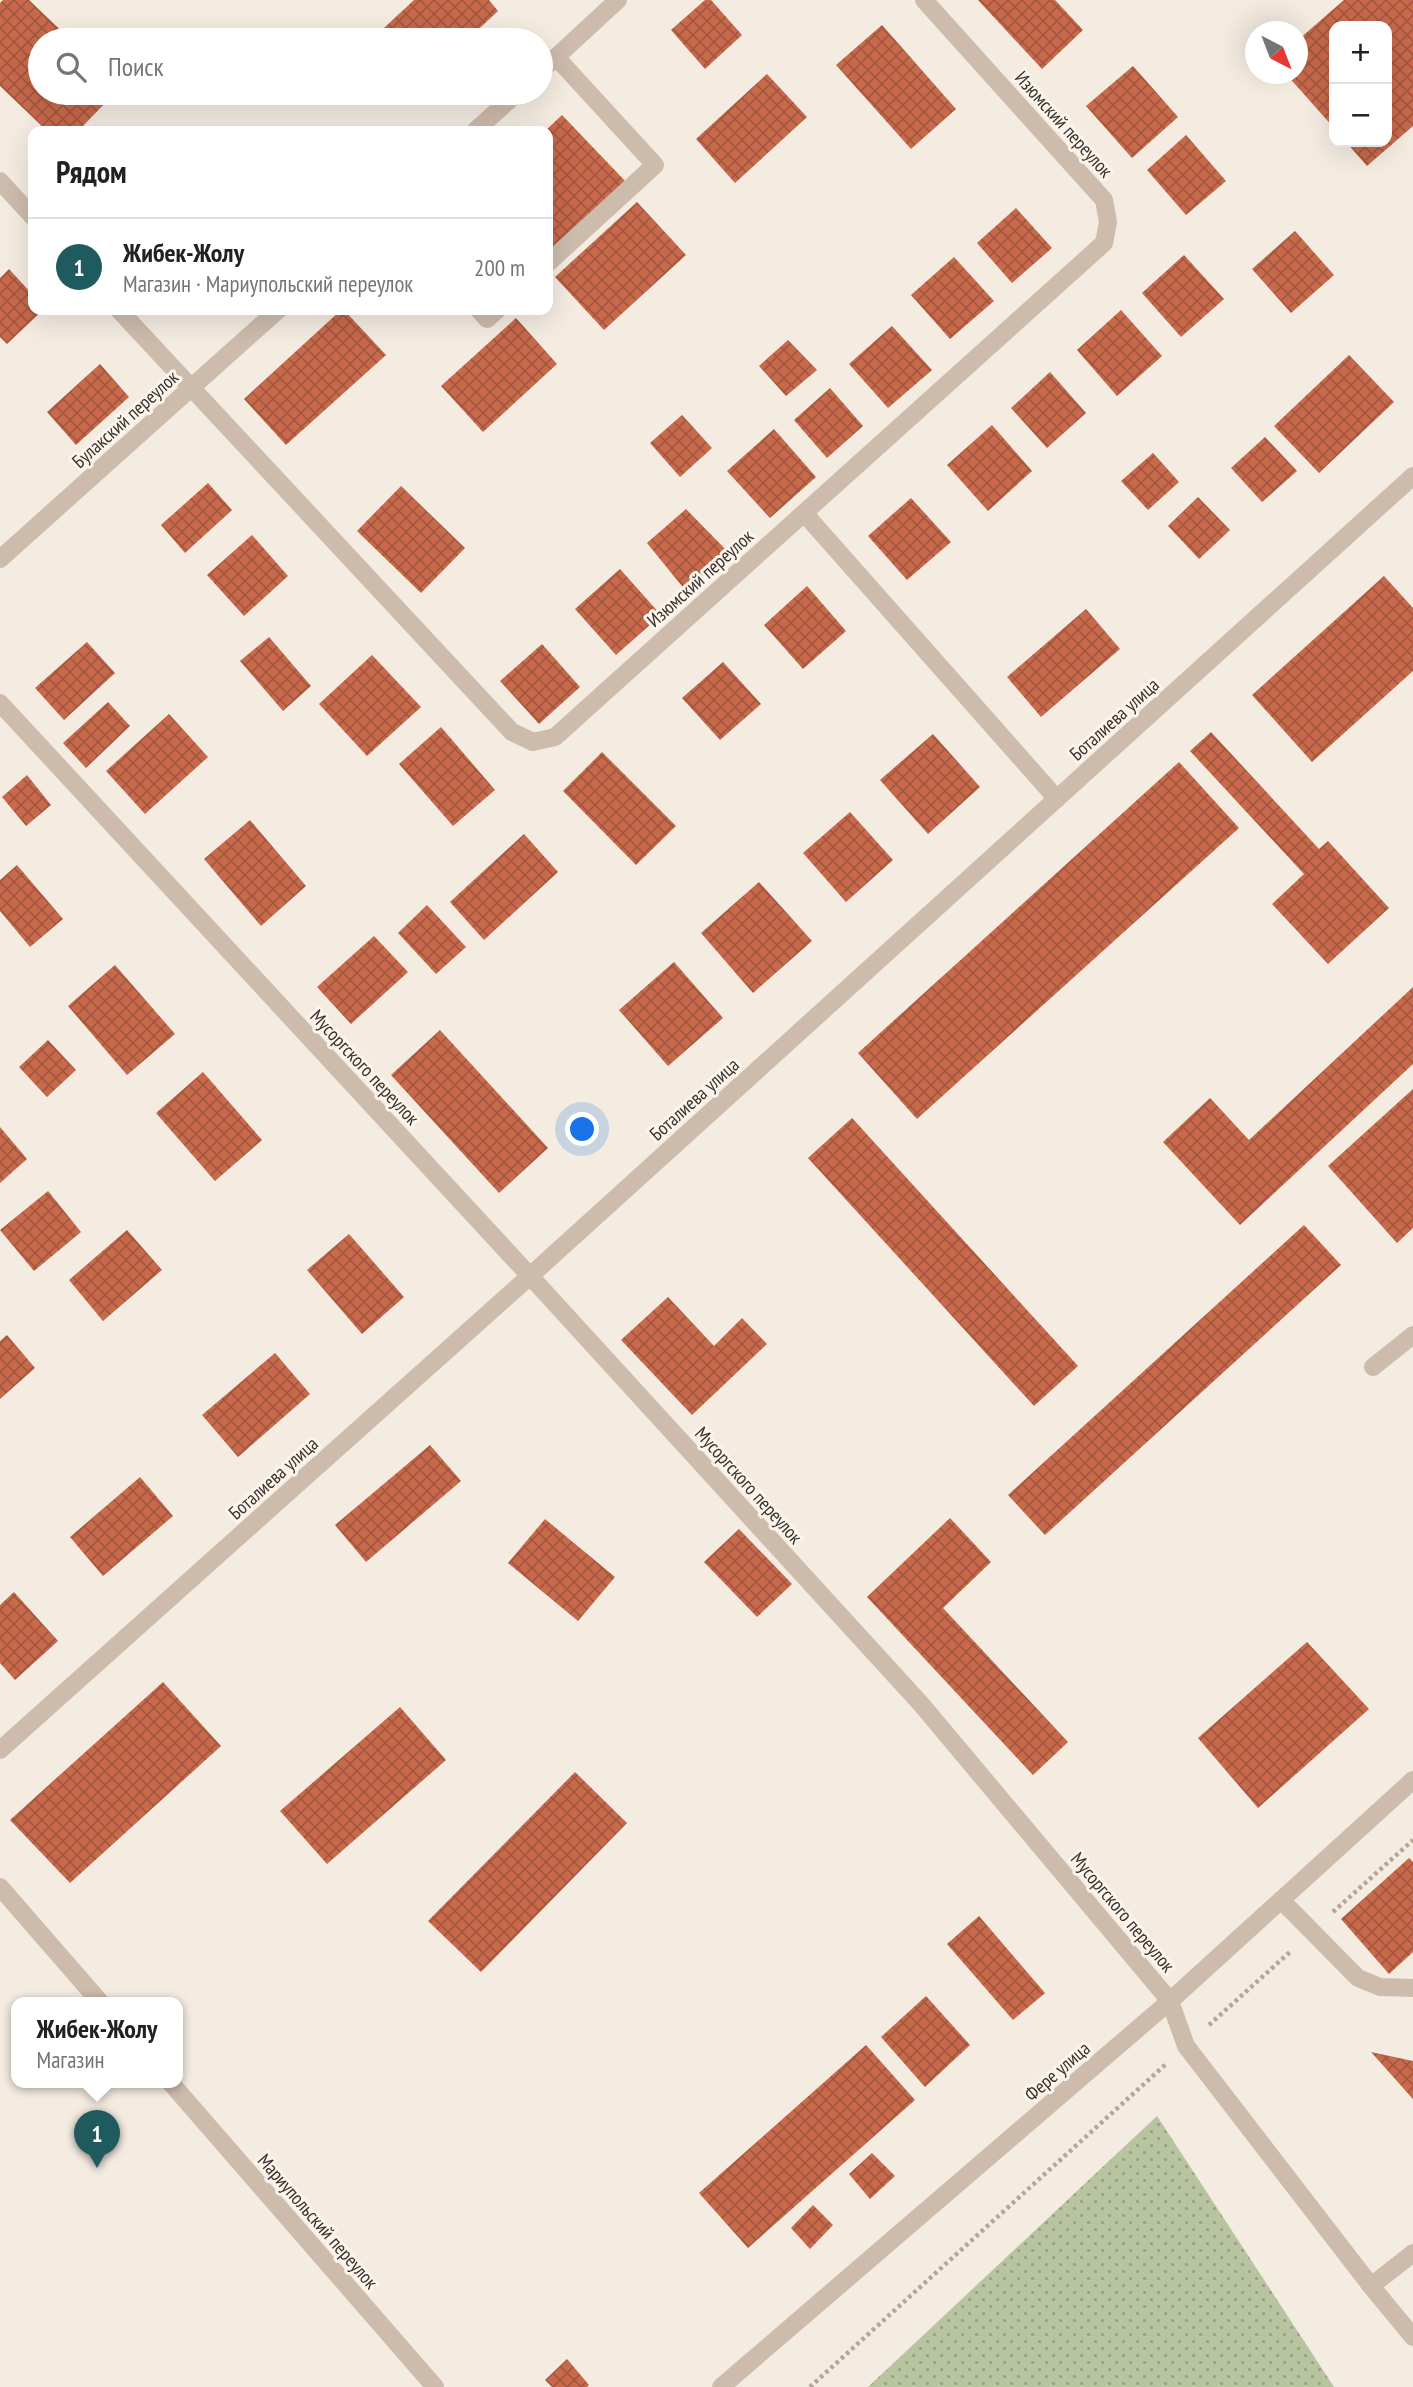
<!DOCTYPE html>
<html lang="ru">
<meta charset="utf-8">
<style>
body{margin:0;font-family:"PT Sans Narrow",sans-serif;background:#f6f6f6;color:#202124}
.controls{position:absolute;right:21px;top:21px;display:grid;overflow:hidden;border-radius:14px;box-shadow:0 7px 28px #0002}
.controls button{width:63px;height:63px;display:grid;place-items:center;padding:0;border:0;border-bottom:2px solid #e0e0e0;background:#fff;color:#202124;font:35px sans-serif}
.compass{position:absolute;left:1245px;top:21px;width:63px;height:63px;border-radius:50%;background:#fff;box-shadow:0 7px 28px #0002;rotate:138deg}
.you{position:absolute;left:583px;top:1130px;width:24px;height:24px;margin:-18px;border:5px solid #fff;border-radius:50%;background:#1a73e8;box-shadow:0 0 0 10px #1a73e833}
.badge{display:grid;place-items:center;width:46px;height:46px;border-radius:50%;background:#1f5a5e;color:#fff;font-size:23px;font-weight:700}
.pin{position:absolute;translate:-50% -58px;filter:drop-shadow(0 2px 4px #0008)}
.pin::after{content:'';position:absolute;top:37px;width:24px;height:21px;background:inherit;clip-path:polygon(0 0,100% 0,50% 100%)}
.popup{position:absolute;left:11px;top:1997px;width:172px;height:91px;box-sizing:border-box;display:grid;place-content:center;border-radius:14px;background:#fff;filter:drop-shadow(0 2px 5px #0005);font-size:23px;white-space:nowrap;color:#757577}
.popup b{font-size:26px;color:#202124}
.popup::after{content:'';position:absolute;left:50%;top:100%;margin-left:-14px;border:14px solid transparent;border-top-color:#fff}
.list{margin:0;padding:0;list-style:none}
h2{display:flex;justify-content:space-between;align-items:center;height:91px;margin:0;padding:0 28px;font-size:30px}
h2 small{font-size:23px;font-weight:400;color:#757577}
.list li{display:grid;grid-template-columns:46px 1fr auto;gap:21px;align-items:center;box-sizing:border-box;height:98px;padding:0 28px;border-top:2px solid #e0e0e0}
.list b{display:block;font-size:26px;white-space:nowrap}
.list p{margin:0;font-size:23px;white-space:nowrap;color:#757577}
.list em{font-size:23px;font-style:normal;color:#757577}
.icon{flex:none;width:38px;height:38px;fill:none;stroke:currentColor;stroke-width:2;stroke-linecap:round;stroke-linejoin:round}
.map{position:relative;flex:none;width:1413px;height:2387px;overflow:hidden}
.search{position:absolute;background:#fff;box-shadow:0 7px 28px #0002;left:28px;top:28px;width:525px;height:77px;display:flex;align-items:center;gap:18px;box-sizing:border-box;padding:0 24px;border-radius:38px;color:#757577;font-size:26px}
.panel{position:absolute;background:#fff;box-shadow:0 7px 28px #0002;left:28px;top:126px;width:525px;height:189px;border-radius:14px}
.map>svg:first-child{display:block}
</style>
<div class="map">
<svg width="1413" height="2387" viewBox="0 0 1413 2387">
<defs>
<pattern id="park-dots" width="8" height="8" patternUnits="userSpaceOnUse" patternTransform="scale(1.75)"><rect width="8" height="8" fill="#b8c4a0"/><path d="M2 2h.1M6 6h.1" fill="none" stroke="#97a083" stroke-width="1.8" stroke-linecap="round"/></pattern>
<pattern id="building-cross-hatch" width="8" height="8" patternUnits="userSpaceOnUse" patternTransform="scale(1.75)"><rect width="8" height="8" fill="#c8694b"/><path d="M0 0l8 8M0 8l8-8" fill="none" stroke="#a4573f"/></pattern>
</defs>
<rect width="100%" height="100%" fill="#f4ebe1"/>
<path fill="url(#park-dots)" d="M1157,2116l177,271h-466z"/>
<path fill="url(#building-cross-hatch)" d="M3,0h26l42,40h-31v53h75l-37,38h-31l-47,-45v-83z
M414,0h75l9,11 -31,29h-96z
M705,0h6l31,35 -37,34 -34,-39z
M978,0h77l28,30 -41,39z
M1344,0h69v126l-46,40 -21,-24h41v-116h-53v102l-48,-54h12v-34z
M882,25l74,84 -45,40 -75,-84z
M1133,66l45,51 -46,41 -46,-52z
M767,74l40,43 -72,66 -39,-44z
M562,115l65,68 -79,77v-129h-3z
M1186,135l40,46 -40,34 -39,-45z
M637,202l49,53 -82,75 -49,-53z
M1016,208l36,40 -40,35 -35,-40z
M1295,231l39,44 -43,38 -39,-44z
M1184,255l40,44 -43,38 -39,-44z
M954,257l40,44 -44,38 -39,-44z
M9,269l24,26v15h10l-36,34 -7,-7v-59z
M341,310h3l42,45 -100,90 -42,-46z
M1121,310l41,46 -45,40 -40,-46z
M516,318l41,46 -74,68 -42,-46z
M892,326l40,44 -44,38 -39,-44z
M788,340l29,30 -31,26 -27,-30z
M1349,355l45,47 -75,71 -45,-47z
M100,364l29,33 -53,48 -29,-33z
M1050,372l36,41 -39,35 -36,-40z
M830,388l33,38 -36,32 -33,-38z
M682,415l30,33 -32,29 -30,-34z
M992,425l40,46 -44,40 -41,-46z
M774,429l42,48 -46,41 -43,-47z
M1265,437l32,34 -35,31 -31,-34z
M1153,453l26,29 -31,28 -27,-29z
M208,483l24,27 -47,43 -24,-28z
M401,486l64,62 -44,45 -64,-62z
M1198,497l32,33 -31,29 -31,-33z
M911,498l40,44 -44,38 -39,-44z
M686,509l43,44 -43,38 -39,-48z
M252,535l36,41 -44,40 -37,-41z
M620,569l41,46 -45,40 -41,-46z
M1384,576l29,32v63l-101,91 -60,-67z
M807,586l39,45 -43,38 -39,-44z
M1086,609l34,40 -79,68 -34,-40z
M269,637l42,49 -28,25 -43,-50z
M87,642l28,31 -51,47 -29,-32z
M542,644l38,43 -41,37 -39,-43z
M372,655l49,52 -54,49 -48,-52z
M723,662l38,42 -41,36 -38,-42z
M108,702l22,24 -44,42 -23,-25z
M169,714l39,43 -63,57 -39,-43z
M441,727l54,63 -42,36 -54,-62z
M1211,732l108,117 9,-8 61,67 -61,56 -56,-60 32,-30 -114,-123z
M933,734l47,53 -52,47 -48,-54z
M602,752l74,74 -40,39 -73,-74z
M1179,762l60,66 -322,291 -59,-66z
M27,775l24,30 -25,21 -24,-29z
M850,812l43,48 -47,42 -43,-49z
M250,820l56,66 -45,40 -57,-67z
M524,834l34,38 -74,68 -34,-38z
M17,865l46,54 -33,28 -30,-36v-31z
M759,882l53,59 -59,52 -52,-60z
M427,905l39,42 -30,27 -38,-41z
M374,936l34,36 -57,52 -34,-37z
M674,962l49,56 -55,48 -49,-56z
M115,965l60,69 -48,41 -59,-69z
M1413,987v77l-173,161 -77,-83 47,-44 39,42z
M440,1030l108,118 -49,45 -108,-118z
M48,1040l28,30 -29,27 -28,-30z
M203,1072l59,68 -47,41 -59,-68z
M1413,1089v139l-16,15 -69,-77z
M852,1118l226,248 -44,40 -226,-248z
M0,1127l27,32 -27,24z
M48,1191l33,41 -47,39 -34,-41z
M1304,1225l37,40 -296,270 -37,-40z
M127,1230l35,40 -59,51 -34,-41z
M349,1234l55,63 -42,37 -55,-64z
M668,1297l46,49 28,-28 25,26 -75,71 -71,-75z
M7,1335l28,33 -35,31v-58z
M275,1353l35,41 -72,63 -36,-42z
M430,1445l31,36 -95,81 -31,-37z
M140,1477l33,39 -70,60 -33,-39z
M950,1518l41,44 -48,46 125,134 -35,33 -166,-178z
M545,1519l70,58 -37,44 -70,-58z
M739,1529l53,55 -35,33 -53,-55z
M14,1592l44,49 -43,39 -15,-17v-58z
M1307,1642l62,67 -111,99 -60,-70z
M163,1682l58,64 -151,137 -60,-63z
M400,1707l46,53 -119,104 -47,-53z
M575,1772l52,51 -146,149 -53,-51z
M1409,1858l4,4v90l-24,22 -48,-55z
M979,1916l66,77 -32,27 -66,-76z
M926,1996l44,49 -45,42 -44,-50z
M866,2045l49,55 -167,148 -49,-55z
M1371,2052l42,9v38z
M872,2153l23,23 -25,23 -21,-25z
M813,2205l20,20 -23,24 -19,-21z
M567,2359l22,26 -2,2h-35l-7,-7z"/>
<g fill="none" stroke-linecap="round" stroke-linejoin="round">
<path stroke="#b9a596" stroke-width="4.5" stroke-dasharray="3.5 3.5" stroke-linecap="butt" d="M1333,1912l80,-72
M1209,2025l82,-74
M810,2387l356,-323"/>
<path stroke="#cdbbac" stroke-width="18" d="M548,263l107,-98 -99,-108
M479,310l8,9 10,-9
M1373,1367l40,-32
M1281,1900l77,78 22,9 33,1
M1371,2286l42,-33"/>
<path stroke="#cdbbac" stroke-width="18" d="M541,71l77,-71
M475,131l42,-38
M0,181l33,36
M119,310l393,422 21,10 22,-5 549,-494 4,-21 -4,-22 -180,-200
M804,513l253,286
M0,559l278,-249
M0,703l530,573 391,428 249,297 16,45 185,240 42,51
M0,1750l530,-474 883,-800
M0,1887l100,115
M170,2082l265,305"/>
<path stroke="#cdbbac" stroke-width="18" d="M721,2387l449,-386 243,-221"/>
</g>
<g text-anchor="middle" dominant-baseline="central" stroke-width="6" stroke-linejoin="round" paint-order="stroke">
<g font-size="19" fill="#3b302b" stroke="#fbf5ee">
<text transform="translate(1064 124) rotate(48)">Изюмский переулок</text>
<text transform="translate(125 419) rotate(-42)">Булакский переулок</text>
<text transform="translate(700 578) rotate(-42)">Изюмский переулок</text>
<text transform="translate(1114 719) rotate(-42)">Боталиева улица</text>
<text transform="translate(365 1067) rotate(47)">Мусоргского переулок</text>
<text transform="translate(694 1099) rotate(-42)">Боталиева улица</text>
<text transform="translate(273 1478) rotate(-42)">Боталиева улица</text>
<text transform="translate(749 1485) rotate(48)">Мусоргского переулок</text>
<text transform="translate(1123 1912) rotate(50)">Мусоргского переулок</text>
<text transform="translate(1057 2071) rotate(-41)">Фере улица</text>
<text transform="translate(318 2221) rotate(49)">Мариупольский переулок</text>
</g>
</g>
</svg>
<div class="controls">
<button>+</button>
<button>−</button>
</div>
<svg class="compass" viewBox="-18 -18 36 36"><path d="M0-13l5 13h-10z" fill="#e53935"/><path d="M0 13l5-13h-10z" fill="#757577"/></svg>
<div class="you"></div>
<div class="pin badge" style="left:97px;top:2168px">1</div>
<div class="popup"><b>Жибек-Жолу</b>Магазин</div>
<div class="search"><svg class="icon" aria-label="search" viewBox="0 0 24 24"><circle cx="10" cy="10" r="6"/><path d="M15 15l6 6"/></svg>Поиск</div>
<section class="panel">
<h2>Рядом<small></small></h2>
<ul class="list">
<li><span class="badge">1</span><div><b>Жибек-Жолу</b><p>Магазин · Мариупольский переулок</p></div><em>200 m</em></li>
</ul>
</section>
</div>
